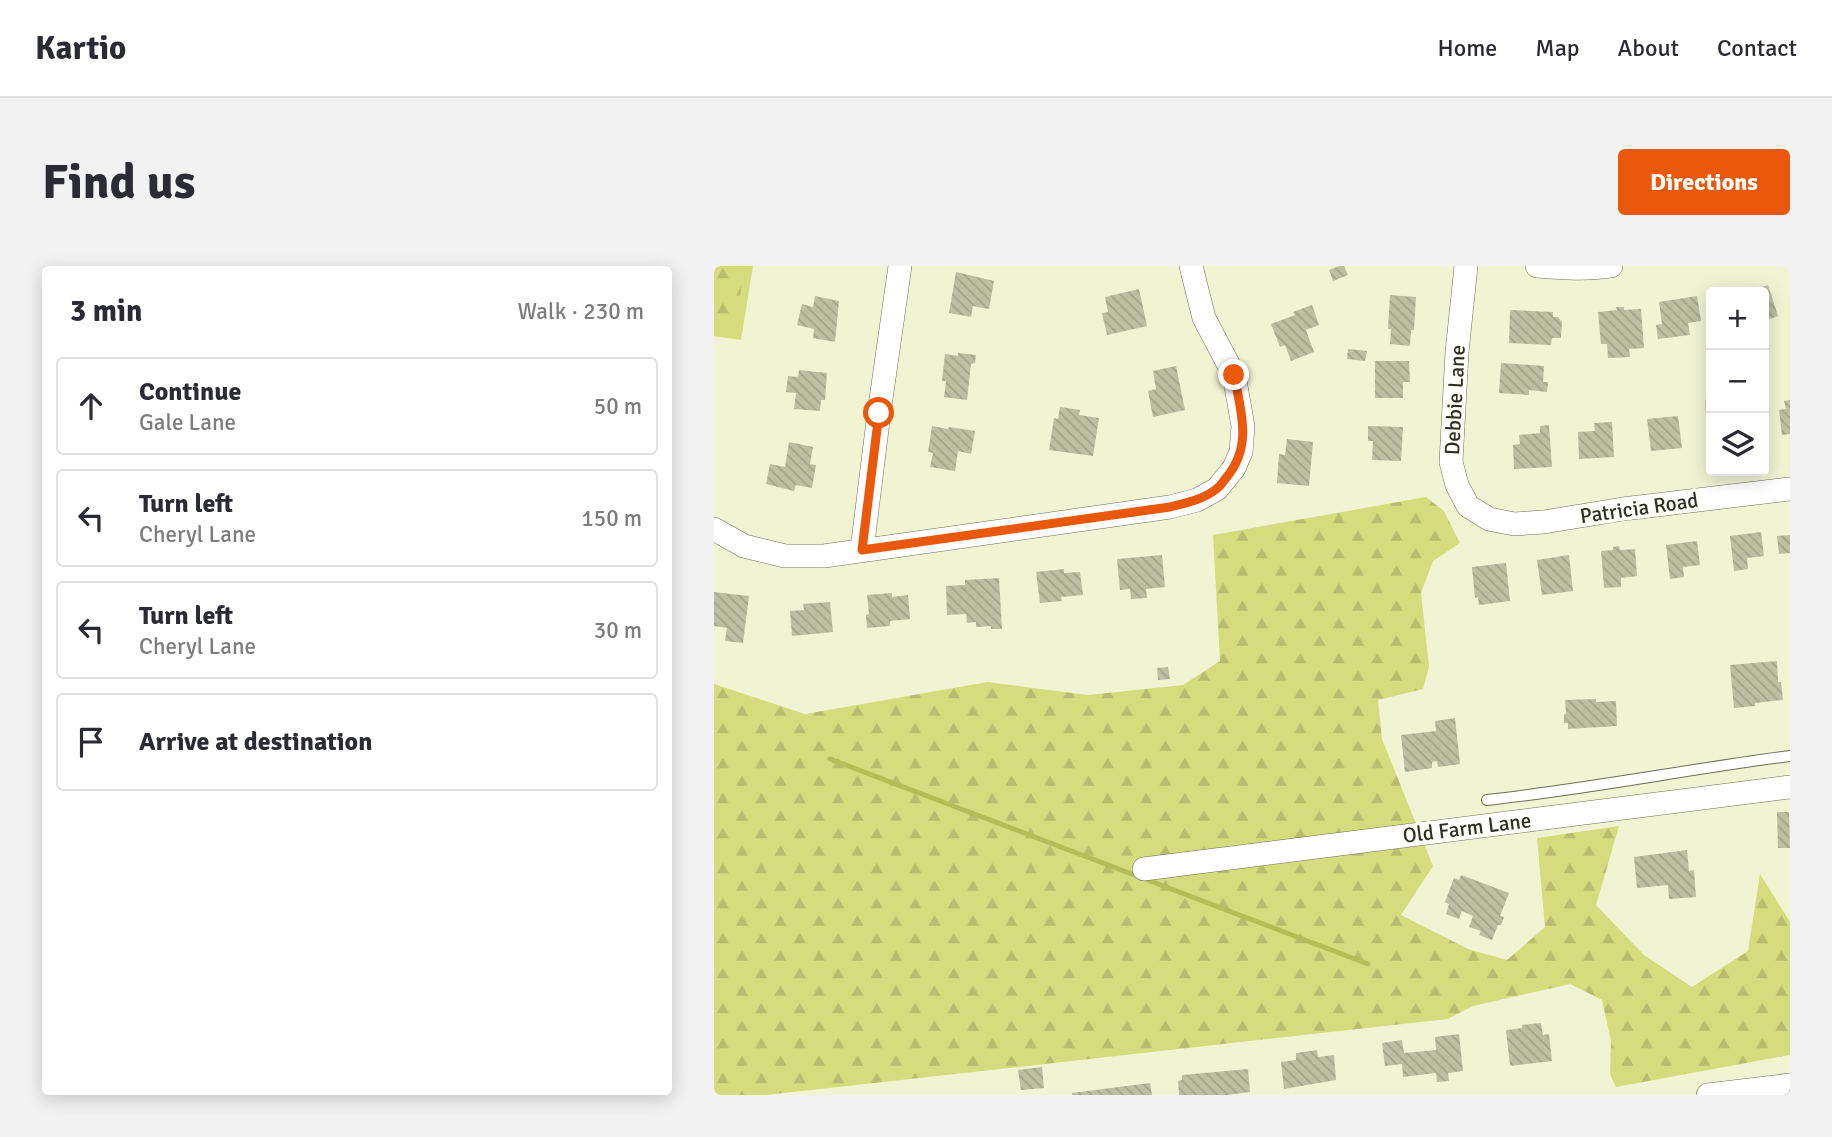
<!DOCTYPE html>
<meta charset="utf-8">
<style>
body{margin:0;font-family:Signika,sans-serif;background:#f2f2f3;color:#2b2b33}
.controls{position:absolute;right:21px;top:21px;display:grid;overflow:hidden;border-radius:7px;box-shadow:0 4px 18px #0003}
.controls button{width:63px;height:63px;display:grid;place-items:center;padding:0;border:0;border-bottom:2px solid #e1e1e2;background:#fff;color:#2b2b33;font:35px sans-serif}
.stop{position:absolute;width:21px;height:21px;margin:-16px;border:5px solid #ea580c;border-radius:50%;background:#fff}
.stop.end{background:#ea580c;border-color:#fff;box-shadow:0 2px 7px #0008}
.list{margin:0;padding:0;list-style:none}
h2{display:flex;justify-content:space-between;align-items:center;height:91px;margin:0;padding:0 28px;font-size:30px}
h2 small{font-size:23px;font-weight:400;color:#7c7c81}
.list li{display:grid;grid-template-columns:46px 1fr auto;gap:21px;align-items:center;box-sizing:border-box;height:98px;margin:0 14px 14px;padding:0 14px;border:2px solid #e1e1e2;border-radius:7px}
.list b{display:block;font-size:26px;white-space:nowrap}
.list p{margin:0;font-size:23px;white-space:nowrap;color:#7c7c81}
.list em{font-size:23px;font-style:normal;color:#7c7c81}
.icon{flex:none;width:38px;height:38px;fill:none;stroke:currentColor;stroke-width:2;stroke-linecap:round;stroke-linejoin:round}
.map{position:relative;flex:none;width:1076px;height:829px;overflow:hidden;border-radius:7px}
header{display:flex;align-items:center;gap:42px;box-sizing:border-box;height:98px;padding:0 35px;background:#fff;border-bottom:2px solid #e1e1e2}
header strong{font-size:33px}
nav{display:flex;gap:38px;margin-inline-start:auto;font-size:24px}
.intro{display:flex;align-items:center;justify-content:space-between;box-sizing:border-box;height:168px;padding:0 42px}
h1{margin:0;font-size:49px}
.button{padding:18px 32px;border-radius:7px;background:#ea580c;color:#fff;font-size:24px;font-weight:700}
main{display:flex;gap:42px;padding:0 42px}
aside{flex:1;background:#fff;border-radius:7px;box-shadow:0 4px 18px #0003}
.map>svg:first-child{display:block}
</style>
<header>
<strong>Kartio</strong>
<nav><a>Home</a><a>Map</a><a>About</a><a>Contact</a></nav>
</header>
<div class="intro"><h1>Find us</h1><a class="button">Directions</a></div>
<main>
<aside>
<h2>3 min<small>Walk · 230 m</small></h2>
<ul class="list">
<li><svg class="icon" aria-label="ahead" viewBox="0 0 24 24"><path d="M12 20V5M6 11l6-6 6 6"/></svg><div><b>Continue</b><p>Gale Lane</p></div><em>50 m</em></li>
<li><svg class="icon" aria-label="left" viewBox="0 0 24 24"><path d="M17 20v-9H6M10 6l-5 5 5 5"/></svg><div><b>Turn left</b><p>Cheryl Lane</p></div><em>150 m</em></li>
<li><svg class="icon" aria-label="left" viewBox="0 0 24 24"><path d="M17 20v-9H6M10 6l-5 5 5 5"/></svg><div><b>Turn left</b><p>Cheryl Lane</p></div><em>30 m</em></li>
<li><svg class="icon" aria-label="arrive" viewBox="0 0 24 24"><path d="M6 21V4h12l-3 4 3 4H6"/></svg><div><b>Arrive at destination</b></div></li>
</ul>
</aside>
<div class="map">
<svg width="1076" height="829" viewBox="0 0 1076 829">
<defs>
<pattern id="forest-firs" width="22" height="20" patternUnits="userSpaceOnUse" patternTransform="scale(1.75)"><rect width="22" height="20" fill="#d5dc7e"/><path d="M5 1l3.5 6h-7zM16 11l3.5 6h-7z" fill="#b7bd6d"/></pattern>
<pattern id="building-back-hatch" width="6" height="6" patternUnits="userSpaceOnUse" patternTransform="scale(1.75)"><rect width="6" height="6" fill="#bcbfa0"/><path d="M-1 5l2 2M0 0l6 6M5-1l2 2" fill="none" stroke="#a2a48a"/></pattern>
</defs>
<rect width="100%" height="100%" fill="#f1f4d3"/>
<path fill="#d5dc7e" d="M0,0h39l-12,74 -27,-4z"/>
<path fill="url(#forest-firs)" d="M7,0h23l-7,57 -15,4h-8v-38z
M712,231l18,14 16,32 -27,18 -12,32 8,74 -6,22 -45,11 4,39 51,127 -32,49 67,34 39,11 38,-33 -8,-89 82,-12 -23,79 48,50 48,32 56,-36 12,-77 30,48v133l-174,32 -6,-13 1,-33 -9,-41 -32,-16 -97,22 -25,13 -682,76h-52v-411l91,30 183,-32 100,13 95,-10 37,-24 -7,-126z"/>
<g fill="none" stroke-linecap="round" stroke-linejoin="round">
<path stroke="#b6bc58" stroke-width="5" d="M116,493l538,205"/>
</g>
<path fill="url(#building-back-hatch)" d="M625,0h5l4,9 -15,6 -4,-11z
M242,6l38,9 -5,28 -16,-3 -2,11 -22,-4z
M1054,19l10,31 -14,5v-29h-16z
M425,23l8,37 -40,9 -5,-22 6,-1 -3,-15z
M676,29l26,2 -2,33h-3l-1,16 -20,-2 1,-15h-3z
M101,30l24,5 -4,41 -22,-4 1,-9 -17,-4 5,-21 11,3z
M983,30l4,25 -13,2 2,12 -32,4 -2,-14 6,-1 -3,-22z
M598,39l7,20 -13,5 8,22 -23,9 -6,-16 -5,2 -9,-23 24,-9 -2,-3z
M902,41h8v3l17,-1 3,39 -15,1 1,8 -22,1 -1,-14h-6l-3,-32 19,-2z
M796,44l43,2v5h5l4,5 -1,16h-9l-1,7 -42,-2z
M634,83l19,2 -2,10 -18,-2z
M244,87l18,2 -1,8 -4,1 -4,36 -23,-3 2,-16h-4l3,-27 13,2z
M661,95h34l1,21h-7v16h-28z
M787,97l43,3 -1,16h5l-1,10 -18,-2v5l-30,-2z
M462,100l9,44 -32,7 -5,-26 8,-2 -3,-18z
M85,104l28,3 -2,27h-4l-1,11 -26,-2 2,-16 -10,-1 2,-16 10,1z
M997,133v41h-3l-3,-40z
M1076,134v34l-8,1 -3,-25 7,-1 -2,-8z
M346,141l20,3 -1,5 20,3 -6,38 -44,-6 5,-32 4,1z
M964,150l4,32 -31,3 -4,-32z
M898,156l2,35 -35,2 -1,-27 17,-1 -1,-8z
M835,159l3,42 -38,2 -1,-24 7,-1 -1,-9 21,-2v-7z
M218,160l16,3 1,-2 26,4 -4,23 -13,-3 -3,20 -25,-4 3,-14 -5,-1z
M654,160l35,1 -2,34 -29,-1 1,-19h-5z
M573,173l26,3 -4,44 -32,-3 2,-29 6,1z
M75,176l24,5 -3,17 6,1 -4,23 -16,-3 -2,6 -28,-7 4,-20 15,3z
M1047,266l3,24 -17,2 1,11 -14,2 -4,-35z
M1076,269v18l-11,1 -2,-18z
M983,275l3,24 -17,2 1,10 -14,2 -4,-34z
M905,280l1,4 15,-1 2,27 -16,2v9l-17,1 -3,-37 12,-1v-3z
M448,289l3,32 -19,2 1,9 -16,1 -1,-10 -10,1 -3,-31z
M855,289l4,36 -31,4 -5,-35z
M792,297l4,38 -31,4 -1,-8 -3,1 -3,-31z
M350,303v4l16,-1 3,23 -22,2 1,4 -22,2 -4,-31z
M285,312l3,51h-11v-3l-15,1v-5l-9,1 -1,-9 -19,1 -1,-29 19,-1v-5z
M0,326l35,4 -6,47 -18,-2 2,-13 -13,-2z
M178,327v4l16,-2 2,24 -20,2v5l-23,2 -1,-13 3,-1 -2,-19z
M116,336l3,30 -41,4 -2,-25 14,-1 -1,-6z
M1063,395l1,21h3l2,18 -28,3v3l-21,2 -4,-43z
M454,401l2,12 -12,1 -1,-12z
M882,433v3l20,-1 1,25 -49,3v-6h-4v-9h2l-1,-14z
M741,452l5,46 -22,3 -1,-6 -5,1v6l-27,4 -4,-37 35,-4 -1,-10z
M1063,546h12l1,36h-12z
M973,584l2,21 5,-1 2,27 -27,2 -1,-14 -31,3 -3,-31z
M747,609l48,18 -9,23 4,1 -3,8h-3l-6,15 -13,-5 2,-4 -12,-4 4,-11 -11,-5 -3,8 -13,-5 3,-10 -4,-2 9,-24 5,2z
M827,757l2,12 6,-1 3,27 -42,5 -4,-36 16,-2v-3z
M745,768l4,37 -15,2 1,8 -12,1 -1,-9 -33,4 -1,-13 -17,2 -3,-23 20,-3 2,13 32,-3 -1,-13z
M603,784l1,7 16,-2 2,25 -52,9 -3,-27 15,-2v-7z
M328,801l2,21 -23,2 -3,-20z
M534,803l2,23 -23,3h-48l-1,-14 4,-1v-5z
M436,817l2,12h-80v-2z"/>
<g fill="none" stroke-linecap="round" stroke-linejoin="round">
<defs>
<path id="service" d="M773,534c101,-11 202,-31 303,-44"/>
<path id="minor" d="M752,0l-9,86 -6,110 6,23 11,21 21,13 25,5 30,-2 79,-13 167,-20
M823,0c25,2 49,4 74,0
M0,263l30,17 41,10h39l346,-49 27,-7 20,-11 17,-21 7,-16 2,-26 -9,-51 -30,-57 -13,-52
M148,284l17,-137 21,-147
M430,603l646,-82
M994,829l82,-10"/>
</defs>
<use href="#service" stroke="#6c6e52" stroke-width="12"/>
<use href="#minor" stroke="#6c6e52" stroke-width="24"/>
<use href="#service" stroke="#fff" stroke-width="10"/>
<use href="#minor" stroke="#fff" stroke-width="23"/>
</g>
<g fill="none" stroke-linecap="round" stroke-linejoin="round">
<path stroke="#ea580c" stroke-width="9" d="M165,147l-17,137 308,-43c15,-4 32,-7 45,-17 5,-3 8,-8 11,-12 27,-32 15,-66 8,-103"/>
</g>
<g text-anchor="middle" dominant-baseline="central" stroke-width="7" stroke-linejoin="round" paint-order="stroke">
<g font-size="21" fill="#2f3023" stroke="#fefef8">
<text transform="translate(741 134) rotate(-87)">Debbie Lane</text>
<text transform="translate(925 242) rotate(-8)">Patricia Road</text>
<text transform="translate(753 562) rotate(-7)">Old Farm Lane</text>
</g>
</g>
</svg>
<div class="controls">
<button>+</button>
<button>−</button>
<button><svg class="icon" aria-label="layers" viewBox="0 0 24 24"><path d="M12 4l9 5-9 5-9-5zM3 14l9 5 9-5"/></svg></button>
</div>
<div class="stop" style="left:165px;top:147px"></div>
<div class="stop end" style="left:520px;top:109px"></div>
</div>
</main>
